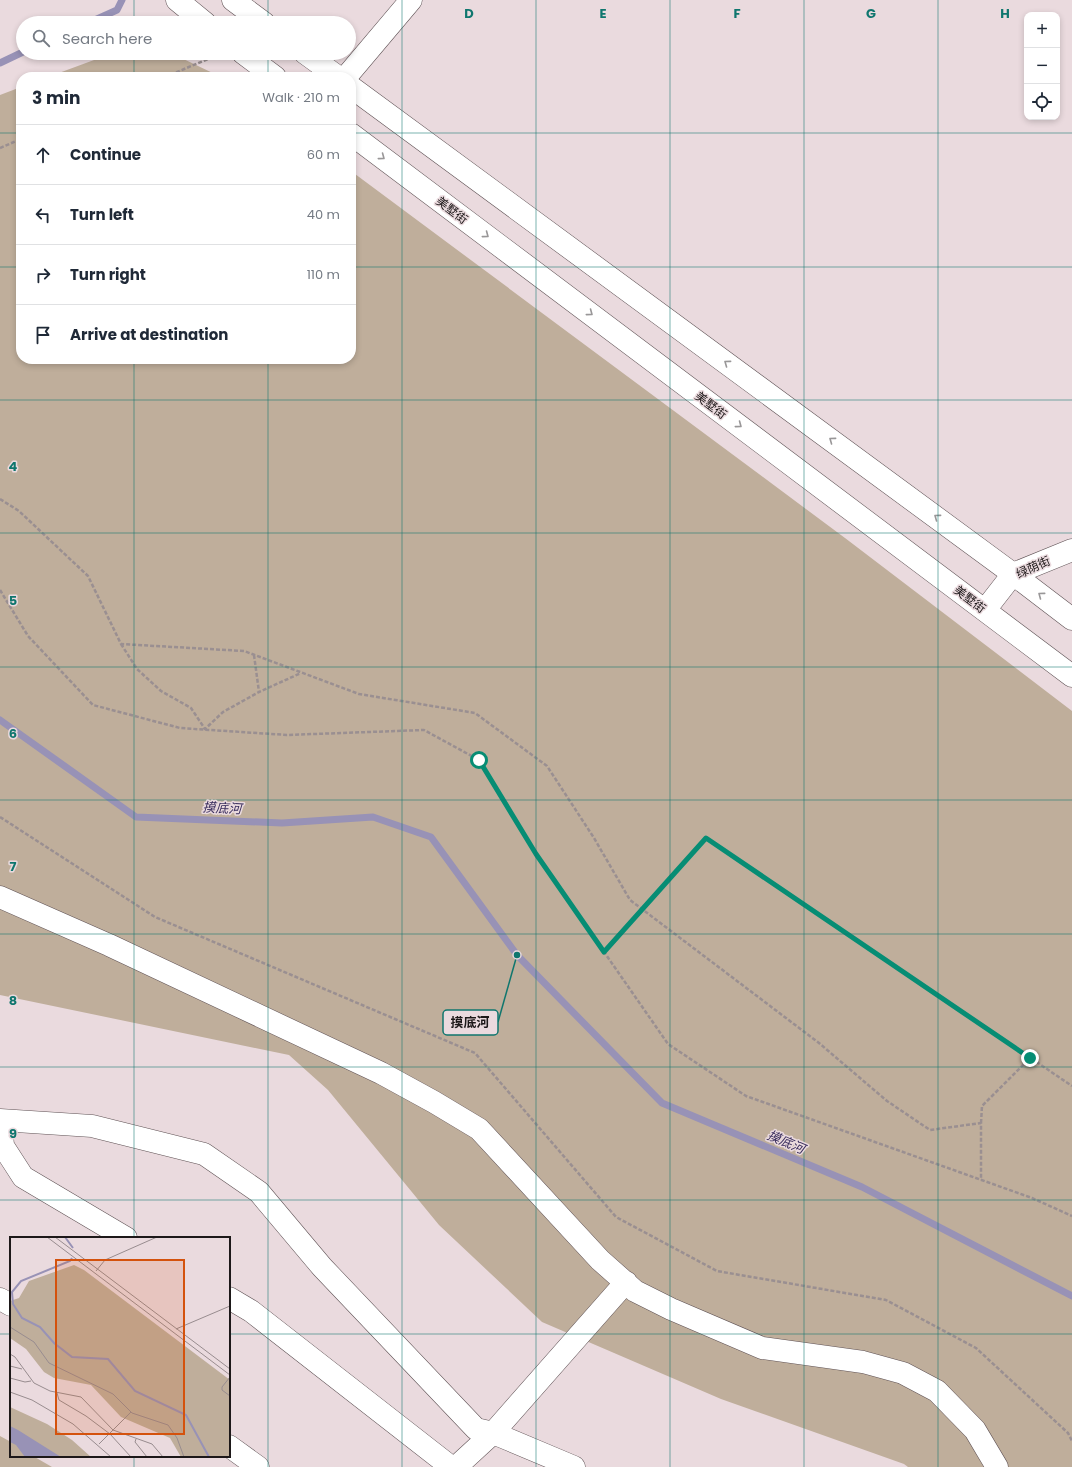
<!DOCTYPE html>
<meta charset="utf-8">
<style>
body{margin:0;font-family:Poppins,"Noto Sans SC",sans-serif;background:#f2f2f3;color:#1f2937}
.controls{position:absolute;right:12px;top:12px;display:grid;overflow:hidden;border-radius:8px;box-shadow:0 2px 6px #0003}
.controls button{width:36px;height:36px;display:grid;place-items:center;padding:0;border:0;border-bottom:1px solid #e0e1e3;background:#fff;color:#1f2937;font:20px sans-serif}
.stop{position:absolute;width:12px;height:12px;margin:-9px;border:3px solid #068d74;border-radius:50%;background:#fff}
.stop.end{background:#068d74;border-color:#fff;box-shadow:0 1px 4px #0008}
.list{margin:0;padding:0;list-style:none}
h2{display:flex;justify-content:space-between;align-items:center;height:52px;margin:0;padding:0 16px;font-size:17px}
h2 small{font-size:13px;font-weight:400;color:#747a83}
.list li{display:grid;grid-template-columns:26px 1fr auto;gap:12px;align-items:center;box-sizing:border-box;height:60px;padding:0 16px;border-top:1px solid #e0e1e3}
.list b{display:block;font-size:15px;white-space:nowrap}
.list em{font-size:13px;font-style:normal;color:#747a83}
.icon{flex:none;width:22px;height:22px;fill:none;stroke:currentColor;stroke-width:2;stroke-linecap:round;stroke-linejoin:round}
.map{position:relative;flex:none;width:1072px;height:1467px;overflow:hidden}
.search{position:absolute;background:#fff;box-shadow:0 2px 6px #0003;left:16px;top:16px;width:340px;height:44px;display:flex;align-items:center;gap:10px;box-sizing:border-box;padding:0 14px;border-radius:22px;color:#747a83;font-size:15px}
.panel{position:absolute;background:#fff;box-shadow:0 2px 6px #0003;left:16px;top:72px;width:340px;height:292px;border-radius:16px}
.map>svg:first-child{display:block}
</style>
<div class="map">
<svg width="1072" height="1467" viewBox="0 0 1072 1467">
<rect width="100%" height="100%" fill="#eadade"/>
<path fill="#bfae9b" d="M113,53h58l50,24h-173z
M21,87v272h330v-188l494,367 227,173v756h-164l-4,-3 -183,-65 -179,-77 -103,-97 -111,-135 -39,-35 -289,-60v-900z
M0,1436l11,6v14h22l19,11h-52z"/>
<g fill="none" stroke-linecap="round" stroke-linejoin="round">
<path stroke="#9892b6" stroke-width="7" d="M88,23l29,-13 5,-10
M0,63l23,-11
M0,720l136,97 146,6 91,-6 58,20 86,118 145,148 200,84 210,109"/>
<defs>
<path id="minor" d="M346,77l65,-77
M985,610l28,-36 59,-24
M0,897l109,48 272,128 53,29 45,27 121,131 35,31 36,18 91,39 101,14 40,11 34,18 38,39 22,37
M0,1120l92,6 112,28 55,38 63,75 154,162 17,4 81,34
M1,1121l2,25 20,31 103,61
M229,1298l22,13 200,156
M0,1299l11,6
M229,1446l29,21
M456,1467l37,-34 133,-151"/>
<path id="tertiary" d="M177,0l28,23
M233,0l31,23
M243,53l32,24
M305,53l33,24
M351,87l662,487 59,45
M351,134l721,542"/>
</defs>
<use href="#minor" stroke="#5f5255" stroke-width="23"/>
<use href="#tertiary" stroke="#5f5255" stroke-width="23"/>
<path stroke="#9a8f91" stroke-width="2.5" stroke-dasharray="4 2" stroke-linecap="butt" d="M165,77l55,-23
M0,148l21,-9
M0,499l19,12 69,65 33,68 123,7 115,43 116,19 72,53 47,72 36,62 189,143 68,58 43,29 51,-7v57
M0,590l28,46 65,69 87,23 107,7 137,-5 55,30 57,94 132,190 78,52 286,102 40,18
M121,644l16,25 24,22 30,17 14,21 18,-17 36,-20 42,-19
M254,655l5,37
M0,817l155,100 320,136 141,164 101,54 169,29 90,48 92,85 4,8
M604,952l102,-114 366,248
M981,1123l1,-17 48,-48"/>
<use href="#minor" stroke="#fff" stroke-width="22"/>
<use href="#tertiary" stroke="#fff" stroke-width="22"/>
</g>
<defs><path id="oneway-chevron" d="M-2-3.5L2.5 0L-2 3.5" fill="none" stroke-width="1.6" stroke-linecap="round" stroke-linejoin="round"/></defs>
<g stroke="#999798">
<use href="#oneway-chevron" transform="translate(382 157) rotate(37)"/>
<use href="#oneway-chevron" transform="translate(486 235) rotate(37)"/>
<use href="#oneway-chevron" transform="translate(590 313) rotate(37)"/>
<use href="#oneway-chevron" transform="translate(727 363) rotate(-144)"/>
<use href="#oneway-chevron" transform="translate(739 425) rotate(37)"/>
<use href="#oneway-chevron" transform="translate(832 440) rotate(-144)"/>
<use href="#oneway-chevron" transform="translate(937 517) rotate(-144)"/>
<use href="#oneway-chevron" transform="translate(1041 595) rotate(-143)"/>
</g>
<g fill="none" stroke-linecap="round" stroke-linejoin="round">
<path stroke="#068d74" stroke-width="5" d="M479,760l57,94 68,98 102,-114 324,220"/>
</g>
<path fill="none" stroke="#0f766e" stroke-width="1" stroke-opacity="0.55" d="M134,0v23M268,0v23M402,0v1467M536,0v1467M670,0v1467M804,0v1467M938,0v1467M134,53v24M268,53v24M0,133h21M351,133h721M0,267h21M351,267h721M134,359v879M268,359v1108M0,400h1072M0,533h1072M0,667h1072M0,800h1072M0,934h1072M0,1067h1072M0,1200h1072M0,1334h11M229,1334h843M134,1456v11"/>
<g text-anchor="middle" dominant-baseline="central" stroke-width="3" stroke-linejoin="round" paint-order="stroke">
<g font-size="12" fill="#1d1819" stroke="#eadade">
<text transform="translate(452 210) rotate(37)">美墅街</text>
<text transform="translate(711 405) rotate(37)">美墅街</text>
<text transform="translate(1033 567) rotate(-24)">绿荫街</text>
<text transform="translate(970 599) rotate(37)">美墅街</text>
</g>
<g font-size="13" font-style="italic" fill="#392d5d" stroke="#eadade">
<text transform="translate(222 808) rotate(3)">摸底河</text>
<text transform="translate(786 1142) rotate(23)">摸底河</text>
</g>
</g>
<g transform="translate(10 1237)">
<rect width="220" height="220" fill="#eadade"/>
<path d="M64,28l10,5 146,110v77h-49l-11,-19 -49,-21 -30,-32 -37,-7 -10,-6 -18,-23 -16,-11v-37l9,-3 10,-17zM0,170l37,17 25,16 19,17h-81z" fill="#bfae9b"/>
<path d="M0,189l8,4 43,27h-36l-9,-12 -6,-3z" fill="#9892b6"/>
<path fill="none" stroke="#9892b6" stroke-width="2" d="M55,0l8,11M62,21l-2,3 -49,20 -9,11 1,12 9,14 18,9 14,16 18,14 36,2 27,32 51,24 23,42"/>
<path fill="none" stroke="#988c8f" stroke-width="1" d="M37,0l183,138M45,0l175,132M86,34l9,-11 52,-23M0,90l24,15 15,21 64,31 19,19 36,12 9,13 7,19M166,92l54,-23M0,117l5,3 19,26 16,8 31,6 32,33 39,14 11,13M0,129l12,3M220,140l-8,10v3l8,6M0,141l15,4 6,-1M0,155l22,8 41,24 38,33M47,156l2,7 27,16 24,18 21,23M126,202l-1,3 12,15M89,207l32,-32"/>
<path fill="#d4520d" fill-opacity="0.15" stroke="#d4520d" stroke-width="2" d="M46,23h128v174h-128z"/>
<rect width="220" height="220" fill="none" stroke="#1d1819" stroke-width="2"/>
</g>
<g font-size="13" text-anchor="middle" font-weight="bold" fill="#0f766e" stroke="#eadade" stroke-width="3" stroke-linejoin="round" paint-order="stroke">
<text x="469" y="18">D</text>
<text x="603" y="18">E</text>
<text x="737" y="18">F</text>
<text x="871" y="18">G</text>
<text x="1005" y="18">H</text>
<text x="13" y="471">4</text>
<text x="13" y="605">5</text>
<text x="13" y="738">6</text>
<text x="13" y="871">7</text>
<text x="13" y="1005">8</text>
<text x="13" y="1138">9</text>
</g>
<path fill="none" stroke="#0f766e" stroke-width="1.5" d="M517 955L498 1022"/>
<circle fill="#0f766e" stroke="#eadade" stroke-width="1.5" cx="517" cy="955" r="4"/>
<rect fill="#eadade" stroke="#0f766e" stroke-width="1.5" x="443" y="1010" width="55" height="25" rx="4"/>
<g font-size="13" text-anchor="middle" font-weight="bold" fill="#1d1819">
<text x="470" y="1027">摸底河</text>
</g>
</svg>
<div class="controls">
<button>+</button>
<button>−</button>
<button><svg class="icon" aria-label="locate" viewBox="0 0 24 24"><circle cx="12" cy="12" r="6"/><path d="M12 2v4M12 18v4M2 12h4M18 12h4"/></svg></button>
</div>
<div class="stop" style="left:479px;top:760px"></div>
<div class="stop end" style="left:1030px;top:1058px"></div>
<div class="search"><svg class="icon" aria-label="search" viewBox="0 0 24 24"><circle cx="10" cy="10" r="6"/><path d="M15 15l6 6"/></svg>Search here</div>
<section class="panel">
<h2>3 min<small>Walk · 210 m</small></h2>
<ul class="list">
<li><svg class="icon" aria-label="ahead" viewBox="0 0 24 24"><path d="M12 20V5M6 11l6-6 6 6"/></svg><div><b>Continue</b></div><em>60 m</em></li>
<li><svg class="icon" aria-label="left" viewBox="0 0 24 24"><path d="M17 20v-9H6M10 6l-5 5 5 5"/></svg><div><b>Turn left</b></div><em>40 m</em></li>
<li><svg class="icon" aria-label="right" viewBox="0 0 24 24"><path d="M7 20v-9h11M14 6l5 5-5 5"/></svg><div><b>Turn right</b></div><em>110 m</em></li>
<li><svg class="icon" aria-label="arrive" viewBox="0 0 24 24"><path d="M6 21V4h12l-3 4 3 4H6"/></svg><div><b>Arrive at destination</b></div></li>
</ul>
</section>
</div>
